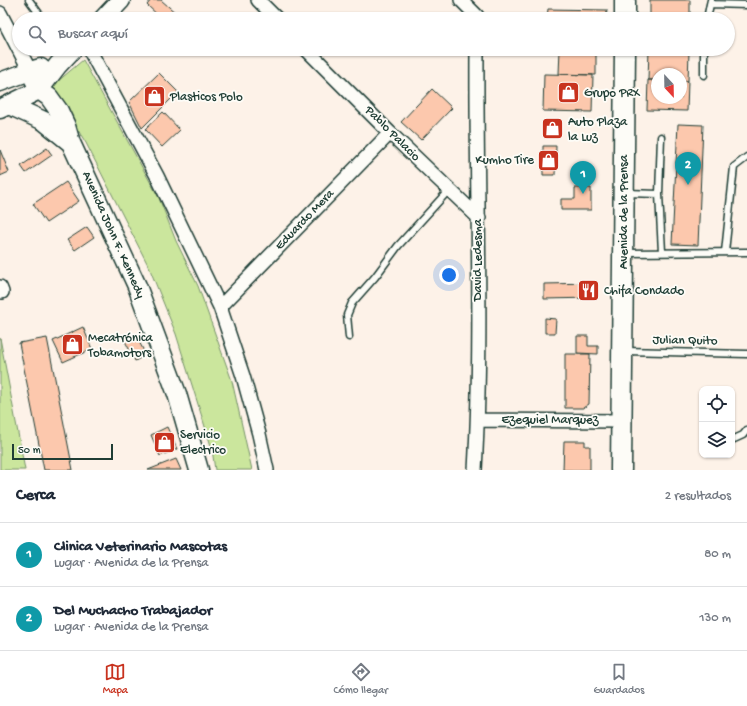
<!DOCTYPE html>
<html lang="es">
<meta charset="utf-8">
<style>
body{margin:0;font-family:"Gochi Hand",sans-serif;background:#f6f6f7;color:#1f2937}
.controls{position:absolute;right:12px;bottom:12px;display:grid;overflow:hidden;border-radius:8px;box-shadow:0 1px 3px #0004}
.controls button{width:36px;height:36px;display:grid;place-items:center;padding:0;border:0;border-bottom:1px solid #e0e1e3;background:#fff;color:#1f2937;font:20px sans-serif}
.compass{position:absolute;left:651px;top:68px;width:36px;height:36px;border-radius:50%;background:#fff;box-shadow:0 1px 3px #0004;rotate:158deg}
.scale{position:absolute;left:12px;bottom:10px;width:101px;box-sizing:border-box;padding-left:4px;border:2px solid #1f3d34;border-top:0;font-size:11px;line-height:14px;white-space:nowrap;color:#1f3d34;-webkit-text-stroke:3px #fdfcf7;paint-order:stroke}
.you{position:absolute;left:449px;top:275px;width:14px;height:14px;margin:-10px;border:3px solid #fff;border-radius:50%;background:#1a73e8;box-shadow:0 0 0 6px #1a73e833}
.badge{display:grid;place-items:center;width:26px;height:26px;border-radius:50%;background:#c8321e;color:#fff;font-size:13px;font-weight:700}
.pin{position:absolute;translate:-50% -33px;filter:drop-shadow(0 1px 2px #0008)}
.pin::after{content:'';position:absolute;top:21px;width:14px;height:12px;background:inherit;clip-path:polygon(0 0,100% 0,50% 100%)}
.list{margin:0;padding:0;list-style:none}
h2{display:flex;justify-content:space-between;align-items:center;height:52px;margin:0;padding:0 16px;font-size:17px}
h2 small{font-size:13px;font-weight:400;color:#747a83}
.list li{display:grid;grid-template-columns:26px 1fr auto;gap:12px;align-items:center;box-sizing:border-box;height:64px;padding:0 16px;border-top:1px solid #e0e1e3}
.list b{display:block;font-size:15px;white-space:nowrap}
.list p{margin:0;font-size:13px;white-space:nowrap;color:#747a83}
.list em{font-size:13px;font-style:normal;color:#747a83}
.icon{flex:none;width:22px;height:22px;fill:none;stroke:currentColor;stroke-width:2;stroke-linecap:round;stroke-linejoin:round}
.map{position:relative;flex:none;width:747px;height:470px;overflow:hidden}
.search{position:absolute;background:#fff;box-shadow:0 1px 3px #0004;left:12px;right:12px;top:12px;height:44px;display:flex;align-items:center;gap:10px;box-sizing:border-box;padding:0 14px;border-radius:22px;color:#747a83;font-size:15px}
.sheet{height:180px;background:#fff}
nav{display:flex;justify-content:space-around;align-items:center;box-sizing:border-box;height:56px;border-top:1px solid #e0e1e3;background:#fff;font-size:11px;color:#747a83}
nav a{display:grid;justify-items:center;gap:2px}
nav .on{color:#c8321e}
.map>svg:first-child{display:block}
</style>
<div class="map">
<svg width="747" height="470" viewBox="0 0 747 470">
<rect width="100%" height="100%" fill="#fdf2e8"/>
<filter id="ink" filterUnits="userSpaceOnUse"><feTurbulence type="fractalNoise" baseFrequency=".025" numOctaves="2"/><feDisplacementMap in="SourceGraphic" scale="8" xChannelSelector="R" yChannelSelector="G"/><feConvolveMatrix kernelMatrix="1 2 1 2 8 2 1 2 1" color-interpolation-filters="sRGB"/></filter>
<g filter="url(#ink)">
<path fill="#cbe69d" stroke="#759268" d="M83,60l76,138 17,43 22,45 34,95 20,89h-37l-3,-21 -36,-115 -27,-67 -63,-124 -35,-56z
M0,338l25,132h-25z"/>
<path fill="#fcc8ad" stroke="#1f3d34" d="M151,0h10l16,14 -5,5h-10l-15,-14z
M650,0h40v18l-40,-1z
M548,9l59,1 -1,9 -59,-1z
M650,17l40,1v1h-40z
M560,49h36v26l-37,-1z
M649,49h40v2l-40,-1z
M649,50l40,1 -1,30h-7v-7h-24v6h-9z
M159,73l19,19 -36,36 -13,-26z
M544,74l49,1 -1,37 -49,-1z
M648,80h9v18h24v-17h7l-1,30 -40,-1z
M432,89l20,19 -31,32 -20,-18z
M163,112l17,18 -18,17 -17,-18z
M559,122l1,12 -14,1v-12z
M678,124l25,1 -5,120 -26,-1z
M543,146h13l-1,29h-12z
M47,148l5,7 -26,18 -5,-7z
M0,150l9,22 -9,4z
M66,182l13,19 -33,22 -13,-19z
M575,188h16v22h-30v-11h14z
M87,227l7,10 -19,13 -8,-10z
M593,283v15l-49,1v-15z
M545,318l11,1 -1,14h-10z
M83,327l9,22 -29,13 -10,-21z
M135,334l11,21 -11,6 -11,-22z
M577,336h11v10h10v8l-21,-1z
M47,338l26,132h-29l-25,-127z
M565,354h25l-1,50 -6,4h-18z
M167,427l10,22 -17,7 -9,-21z
M564,441h21v5h5v24h-27z
M176,459l5,11h-33z"/>
<g fill="none" stroke-linecap="round" stroke-linejoin="round">
<defs>
<path id="lane" d="M29,0l14,19
M711,0l-1,4 37,1
M707,19l3,-15
M704,75v-26
M626,193l33,1 3,58
M659,194l2,-57
M725,252l9,-85 13,-10
M625,253l122,-1
M349,337l-2,-22 5,-12 23,-26 23,-31 51,-56
M625,351l122,3
M732,440l11,-5 4,-5"/>
<path id="street" d="M258,0l19,19
M461,0l16,16
M0,13l30,58
M89,49l68,127 63,131 23,69 16,58 8,36
M306,49l84,84 89,85
M0,287l2,5
M220,307l170,-174
M478,420l143,1
M475,470c8,-140 1,-281 2,-421"/>
<path id="secondary" d="M103,19l18,-19
M30,71l9,19 10,7 10,14 7,15 5,17 66,143 40,108 22,76
M0,82l30,-11 11,-3
M9,105l35,16 27,22
M0,109l39,-19 19,-25 15,-16"/>
<path id="primary" d="M625,19v-19
M621,470l4,-421"/>
</defs>
<use href="#lane" stroke="#1f3d34" stroke-width="9"/>
<use href="#street" stroke="#1f3d34" stroke-width="16"/>
<use href="#secondary" stroke="#1f3d34" stroke-width="21"/>
<use href="#primary" stroke="#1f3d34" stroke-width="23"/>
<use href="#lane" stroke="#fdfcf7" stroke-width="6"/>
<use href="#street" stroke="#fdfcf7" stroke-width="13"/>
<use href="#secondary" stroke="#fdfcf7" stroke-width="18"/>
<use href="#primary" stroke="#fdfcf7" stroke-width="20"/>
</g>
</g>
<defs>
<symbol id="shop-square" viewBox="-11 -11 22 22"><rect x="-9" y="-9" width="18" height="18" rx="4" fill="#c8321e" stroke="#fdfcf7"/><path d="M-5-2.5h2.3a2.7 3.5 0 0 1 5.4 0H5L5.5 6h-11ZM-1.5-2.5h3a1.5 2.3 0 0 0-3 0Z" fill="#fff"/></symbol>
<symbol id="restaurant-square" viewBox="-11 -11 22 22"><rect x="-9" y="-9" width="18" height="18" rx="4" fill="#c8321e" stroke="#fdfcf7"/><path d="M-5-6h1v4h1v-4h1v4h1v-4h1v5L-1.5 .5V6h-2V.5L-5-1ZM5-6V6H3V1.5H1.5Q1.5-4 5-6Z" fill="#fff"/></symbol>
</defs>
<g fill-rule="evenodd">
<use href="#shop-square" x="556" y="80" width="25" height="25"/>
<use href="#shop-square" x="142" y="84" width="25" height="25"/>
<use href="#shop-square" x="540" y="116" width="25" height="25"/>
<use href="#shop-square" x="536" y="148" width="25" height="25"/>
<use href="#restaurant-square" x="576" y="278" width="25" height="25"/>
<use href="#shop-square" x="60" y="332" width="25" height="25"/>
<use href="#shop-square" x="152" y="430" width="25" height="25"/>
</g>
<g text-anchor="middle" dominant-baseline="central" stroke-width="3.5" stroke-linejoin="round" paint-order="stroke">
<g font-size="13" fill="#1f3d34" stroke="#fdfcf7" text-anchor="start">
<text x="584" y="93">Grupo PRX</text>
<text x="170" y="97">Plasticos Polo</text>
<text x="568" y="122">Auto Plaza<tspan x="568" dy="15">la Luz</tspan></text>
<text x="534" y="160" text-anchor="end">Kumho Tire</text>
<text x="604" y="291">Chifa Condado</text>
<text x="88" y="338">Mecatrónica<tspan x="88" dy="15">Tobamotors</tspan></text>
<text x="180" y="435">Servicio<tspan x="180" dy="15">Electrico</tspan></text>
</g>
<g font-size="13" fill="#1f3d34" stroke="#fdfcf7">
<text transform="translate(392 134) rotate(45)">Pablo Palacio</text>
<text transform="translate(624 212) rotate(-90)">Avenida de la Prensa</text>
<text transform="translate(305 220) rotate(-46)">Eduardo Mera</text>
<text transform="translate(113 235) rotate(66)">Avenida John F. Kennedy</text>
<text transform="translate(478 260) rotate(-90)">David Ledesma</text>
<text transform="translate(685 341) rotate(1)">Julian Quito</text>
<text x="550" y="420">Ezequiel Marquez</text>
</g>
</g>
</svg>
<div class="controls">
<button><svg class="icon" aria-label="locate" viewBox="0 0 24 24"><circle cx="12" cy="12" r="6"/><path d="M12 2v4M12 18v4M2 12h4M18 12h4"/></svg></button>
<button><svg class="icon" aria-label="layers" viewBox="0 0 24 24"><path d="M12 4l9 5-9 5-9-5zM3 14l9 5 9-5"/></svg></button>
</div>
<svg class="compass" viewBox="-18 -18 36 36"><path d="M0-13l5 13h-10z" fill="#e53935"/><path d="M0 13l5-13h-10z" fill="#747a83"/></svg>
<div class="scale">50 m</div>
<div class="you"></div>
<div class="pin badge" style="left:583px;top:194px;background:#0f9aa8">1</div>
<div class="pin badge" style="left:688px;top:185px;background:#0f9aa8">2</div>
<div class="search"><svg class="icon" aria-label="search" viewBox="0 0 24 24"><circle cx="10" cy="10" r="6"/><path d="M15 15l6 6"/></svg>Buscar aquí</div>
</div>
<section class="sheet">
<h2>Cerca<small>2 resultados</small></h2>
<ul class="list">
<li><span class="badge" style="background:#0f9aa8">1</span><div><b>Clinica Veterinario Mascotas</b><p>Lugar · Avenida de la Prensa</p></div><em>80 m</em></li>
<li><span class="badge" style="background:#0f9aa8">2</span><div><b>Del Muchacho Trabajador</b><p>Lugar · Avenida de la Prensa</p></div><em>130 m</em></li>
</ul>
</section>
<nav>
<a class="on"><svg class="icon" aria-label="map" viewBox="0 0 24 24"><path d="M3 6l6-2 6 2 6-2v14l-6 2-6-2-6 2zM9 4v14M15 6v14"/></svg>Mapa</a>
<a><svg class="icon" aria-label="directions" viewBox="0 0 24 24"><path d="M12 3l9 9-9 9-9-9zM9 14v-3h6M13 9l2 2-2 2"/></svg>Cómo llegar</a>
<a><svg class="icon" aria-label="saved" viewBox="0 0 24 24"><path d="M7 4h10v16l-5-4-5 4z"/></svg>Guardados</a>
</nav>
